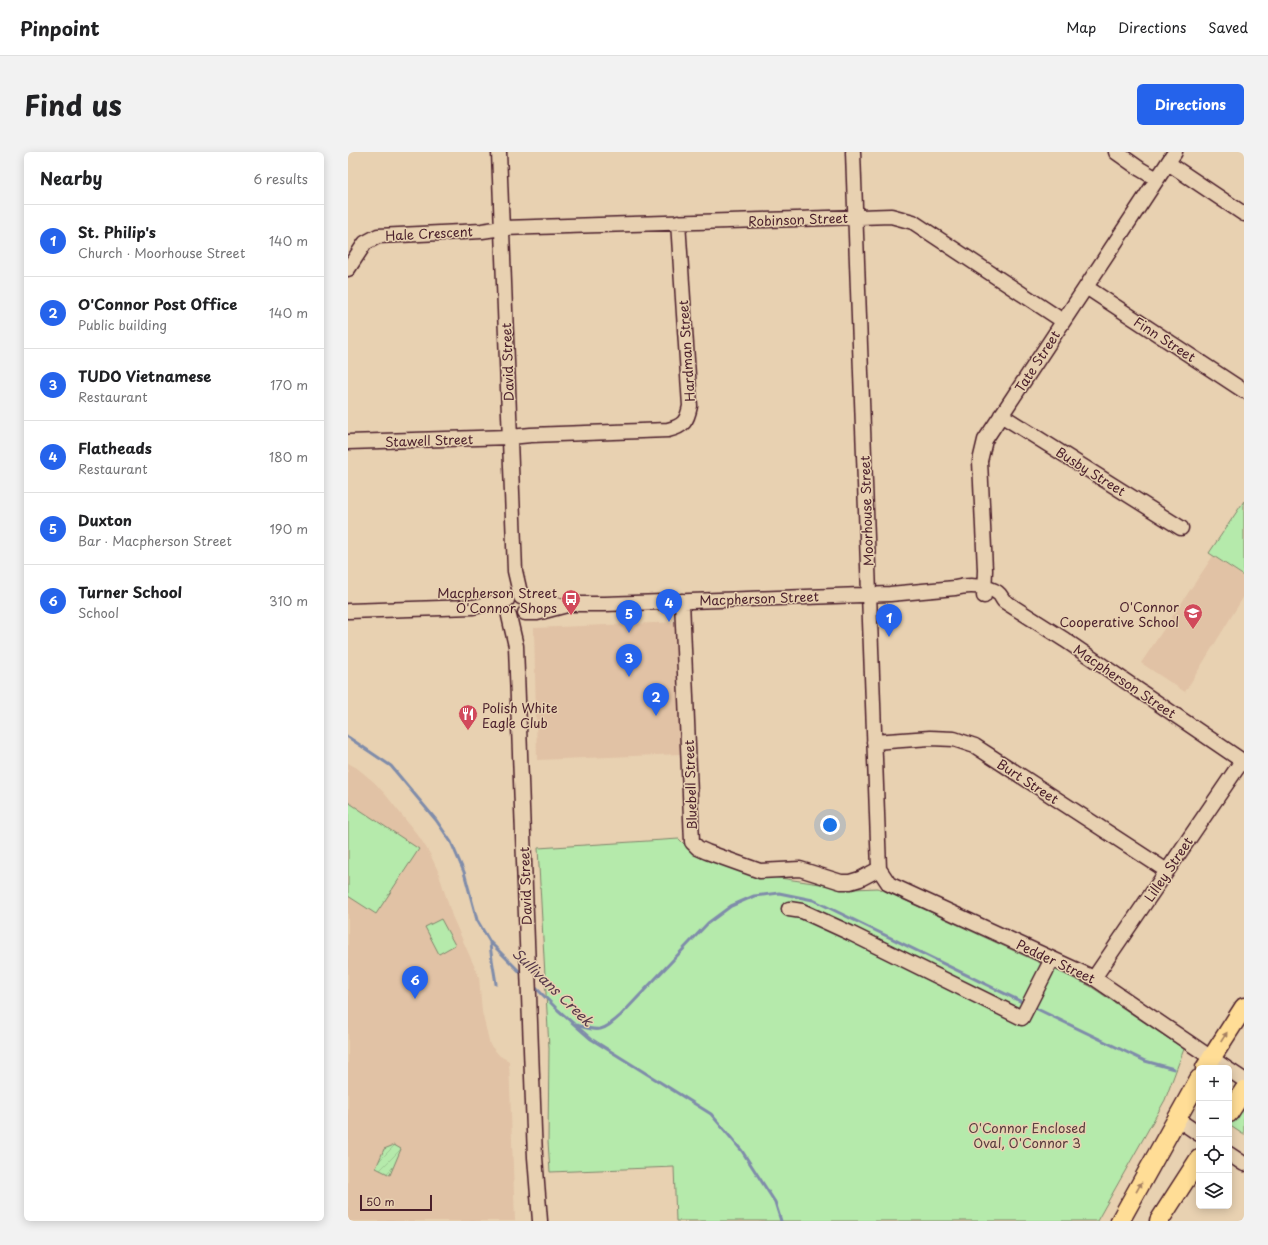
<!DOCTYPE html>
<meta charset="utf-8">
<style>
body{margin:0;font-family:"Playpen Sans",sans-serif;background:#f2f2f2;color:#202124}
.controls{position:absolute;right:12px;bottom:12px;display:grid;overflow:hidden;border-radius:6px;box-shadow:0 2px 10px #0003}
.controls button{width:36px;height:36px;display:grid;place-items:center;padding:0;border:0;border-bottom:1px solid #e0e0e0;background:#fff;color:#202124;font:20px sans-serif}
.scale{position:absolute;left:12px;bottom:10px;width:72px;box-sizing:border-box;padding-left:4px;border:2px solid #4a1f2b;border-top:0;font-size:11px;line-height:14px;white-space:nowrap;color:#4a1f2b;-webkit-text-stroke:3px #e8d1b1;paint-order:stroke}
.you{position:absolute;left:482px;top:673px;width:14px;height:14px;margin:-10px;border:3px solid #fff;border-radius:50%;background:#1a73e8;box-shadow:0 0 0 6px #1a73e833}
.badge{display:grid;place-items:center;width:26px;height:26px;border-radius:50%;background:#2563eb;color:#fff;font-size:13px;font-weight:700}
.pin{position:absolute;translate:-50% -33px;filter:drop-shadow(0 1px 2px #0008)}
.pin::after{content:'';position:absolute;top:21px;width:14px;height:12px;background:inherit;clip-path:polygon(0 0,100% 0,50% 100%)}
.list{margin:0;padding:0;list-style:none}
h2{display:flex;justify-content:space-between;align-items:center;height:52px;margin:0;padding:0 16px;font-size:17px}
h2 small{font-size:13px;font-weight:400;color:#757577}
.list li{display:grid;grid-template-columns:26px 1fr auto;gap:12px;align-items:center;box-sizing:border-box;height:72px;padding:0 16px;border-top:1px solid #e0e0e0}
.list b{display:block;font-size:15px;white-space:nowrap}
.list p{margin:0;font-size:13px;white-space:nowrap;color:#757577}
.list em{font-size:13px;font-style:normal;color:#757577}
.icon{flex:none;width:22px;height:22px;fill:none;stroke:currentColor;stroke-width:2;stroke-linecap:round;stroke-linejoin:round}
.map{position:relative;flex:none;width:896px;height:1069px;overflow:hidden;border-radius:6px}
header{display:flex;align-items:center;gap:24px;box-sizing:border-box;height:56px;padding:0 20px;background:#fff;border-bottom:1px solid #e0e0e0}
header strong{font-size:19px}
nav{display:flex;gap:22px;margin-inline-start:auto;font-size:14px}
.intro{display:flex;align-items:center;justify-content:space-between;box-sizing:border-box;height:96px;padding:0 24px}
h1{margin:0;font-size:28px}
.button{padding:10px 18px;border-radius:6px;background:#2563eb;color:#fff;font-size:14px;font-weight:700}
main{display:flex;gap:24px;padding:0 24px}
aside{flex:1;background:#fff;border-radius:6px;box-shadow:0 2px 10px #0003}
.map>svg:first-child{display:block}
</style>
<header>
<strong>Pinpoint</strong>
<nav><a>Map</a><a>Directions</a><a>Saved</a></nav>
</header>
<div class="intro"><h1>Find us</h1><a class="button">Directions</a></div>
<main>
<aside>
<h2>Nearby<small>6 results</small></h2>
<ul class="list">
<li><span class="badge">1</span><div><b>St. Philip's</b><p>Church · Moorhouse Street</p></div><em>140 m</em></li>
<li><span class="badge">2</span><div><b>O'Connor Post Office</b><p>Public building</p></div><em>140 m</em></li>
<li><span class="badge">3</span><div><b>TUDO Vietnamese</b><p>Restaurant</p></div><em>170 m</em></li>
<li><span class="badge">4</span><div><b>Flatheads</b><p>Restaurant</p></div><em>180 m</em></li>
<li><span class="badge">5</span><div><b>Duxton</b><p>Bar · Macpherson Street</p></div><em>190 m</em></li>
<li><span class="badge">6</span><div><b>Turner School</b><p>School</p></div><em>310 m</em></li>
</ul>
</aside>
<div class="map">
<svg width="896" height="1069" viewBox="0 0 896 1069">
<defs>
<pattern id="garden-furrows" width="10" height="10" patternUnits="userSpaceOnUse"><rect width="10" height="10" fill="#b5eaab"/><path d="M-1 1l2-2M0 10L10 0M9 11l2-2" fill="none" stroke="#9dc893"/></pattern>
</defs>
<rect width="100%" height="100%" fill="#e8d1b1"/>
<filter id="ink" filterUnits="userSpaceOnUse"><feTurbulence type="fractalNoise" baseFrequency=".025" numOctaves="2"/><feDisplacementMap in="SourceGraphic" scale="8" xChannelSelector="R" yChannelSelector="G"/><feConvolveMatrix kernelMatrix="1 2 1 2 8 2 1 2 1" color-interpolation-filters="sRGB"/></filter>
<g filter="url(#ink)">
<path fill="#e1c2a5" d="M865,404l31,21v19l-59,96 -44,-29z
M331,470l2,132 -144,6 -3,-132z
M0,611l9,5 17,14 11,12 35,44 10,16 8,17 14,45 27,61 3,35 8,33 10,11 9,5 6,160h-167z"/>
<path fill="#b5eaab" stroke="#80846b" d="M896,349v75l-35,-23z
M0,650l71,47 -43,65 -28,-18z
M331,687l11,11 83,27 80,12 25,-1 212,98 94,63 -19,51 -68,121h-421l-2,-54 -124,5 -2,-31 1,-93 -11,-200z
M93,767l14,26 -16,9 -14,-27z
M896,948v35l-15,-10v-2z"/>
<path fill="url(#garden-furrows)" stroke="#80846b" d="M46,993l7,4 -11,26 -14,-7 8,-19z"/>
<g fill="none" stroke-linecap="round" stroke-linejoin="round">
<path stroke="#7f8caa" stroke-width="3" d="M0,585l43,29 45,54 15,22 13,30 13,48 13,22 33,33
M142,791c1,14 4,27 6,41
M185,833l25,25 33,29 120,75 31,37 33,51 6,19
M685,855l112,54 29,8
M228,873c24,7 26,7 45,-10l87,-92 23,-17 23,-10 25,-3 34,7 213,104"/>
<defs>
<path id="minor" d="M151,0l16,419 6,26
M505,0l26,717 10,15 205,94 132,90
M768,0l24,17 17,10
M820,11l76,51
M0,117l17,-26 13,-7 104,-5 20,-3 389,-12 22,6 150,99
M738,135l158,104
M653,263l180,113
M0,290l162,-5 21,-2 137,-5c16,-4 19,-9 22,-24l-12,-184
M636,444l1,-26 -5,-109 5,-21 190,-288
M175,446l35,7
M334,449l10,241 6,6 9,4 53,19 40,-2 41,13h9l10,-3 19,-10
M0,459l125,-4 34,-7
M177,461h12l34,-9h34l285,-10 65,-6c12,-3 33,-3 43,5 3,2 4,6 6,8l61,39 179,122
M161,464l7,30 19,511 5,64
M526,590l56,-4 24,1 21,7 192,125
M441,757l13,2 48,22 172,85 30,-59
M746,826l148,-217
M881,918l15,10
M829,967l22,15
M881,1002l15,10"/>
<path id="major" d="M857,916l39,-61
M881,961l15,-23
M772,1069l79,-142
M811,1069l40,-62"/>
</defs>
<use href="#minor" stroke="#4a1f2b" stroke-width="17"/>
<use href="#major" stroke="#4a1f2b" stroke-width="21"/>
<use href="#minor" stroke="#e8d1b1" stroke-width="14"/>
<use href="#major" stroke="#ffdd96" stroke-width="18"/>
</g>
<defs><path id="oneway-solid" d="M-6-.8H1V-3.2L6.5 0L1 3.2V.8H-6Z"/></defs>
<g fill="#a47e60">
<use href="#oneway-solid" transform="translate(876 885) rotate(-57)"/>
<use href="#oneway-solid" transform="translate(791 1035) rotate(-61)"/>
</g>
</g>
<defs>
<symbol id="bus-pin" viewBox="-11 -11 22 30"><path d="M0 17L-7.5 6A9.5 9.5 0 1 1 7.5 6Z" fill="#d1495b" stroke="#e8d1b1"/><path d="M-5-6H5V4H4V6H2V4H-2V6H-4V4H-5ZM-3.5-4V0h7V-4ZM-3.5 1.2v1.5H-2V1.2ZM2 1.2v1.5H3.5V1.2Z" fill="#fff"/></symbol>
<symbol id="school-pin" viewBox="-11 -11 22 30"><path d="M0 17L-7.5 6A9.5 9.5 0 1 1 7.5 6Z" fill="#d1495b" stroke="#e8d1b1"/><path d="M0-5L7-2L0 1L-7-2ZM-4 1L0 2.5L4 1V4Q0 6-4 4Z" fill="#fff"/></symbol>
<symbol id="restaurant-pin" viewBox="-11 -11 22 30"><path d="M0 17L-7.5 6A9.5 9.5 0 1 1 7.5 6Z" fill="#d1495b" stroke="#e8d1b1"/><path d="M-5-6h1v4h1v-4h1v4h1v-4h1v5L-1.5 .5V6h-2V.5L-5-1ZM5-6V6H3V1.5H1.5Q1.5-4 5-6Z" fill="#fff"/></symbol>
</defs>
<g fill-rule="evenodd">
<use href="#bus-pin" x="212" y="436" width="22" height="30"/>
<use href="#school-pin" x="834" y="450" width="22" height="30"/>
<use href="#restaurant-pin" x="109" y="551" width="22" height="30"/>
</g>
<g text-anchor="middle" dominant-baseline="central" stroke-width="3" stroke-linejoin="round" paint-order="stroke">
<g font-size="13" fill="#4a1f2b" stroke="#e8d1b1">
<text transform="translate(450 67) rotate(-2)">Robinson Street</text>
<text transform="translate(81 81) rotate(-3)">Hale Crescent</text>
<text transform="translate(817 187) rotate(33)">Finn Street</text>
<text transform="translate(338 199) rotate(-94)">Hardman Street</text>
<text transform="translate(689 209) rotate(-57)">Tate Street</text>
<text transform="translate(159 210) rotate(-92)">David Street</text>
<text transform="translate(81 288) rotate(-2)">Stawell Street</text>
<text transform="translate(743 319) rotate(32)">Busby Street</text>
<text transform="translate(518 359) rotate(-92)">Moorhouse Street</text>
<text transform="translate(411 446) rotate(-2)">Macpherson Street</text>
<text transform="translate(777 529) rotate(34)">Macpherson Street</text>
<text transform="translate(680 629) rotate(33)">Burt Street</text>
<text transform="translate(342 633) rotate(-92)">Bluebell Street</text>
<text transform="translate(820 717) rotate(-56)">Lilley Street</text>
<text transform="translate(177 734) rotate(-92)">David Street</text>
<text transform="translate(708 809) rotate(25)">Pedder Street</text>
</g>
<g font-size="13" fill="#4a1f2b" stroke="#e8d1b1" text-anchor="end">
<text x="209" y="440">Macpherson Street<tspan x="209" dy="15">O'Connor Shops</tspan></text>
<text x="831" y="454">O'Connor<tspan x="831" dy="15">Cooperative School</tspan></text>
<text x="134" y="555" text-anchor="start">Polish White<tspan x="134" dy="15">Eagle Club</tspan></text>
</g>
<g font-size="13" fill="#5a3d3e" stroke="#e8d1b1">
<text x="679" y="975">O'Connor Enclosed<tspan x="679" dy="15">Oval, O'Connor 3</tspan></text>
</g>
<g font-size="14" font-style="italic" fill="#573a4b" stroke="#e8d1b1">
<text transform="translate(205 835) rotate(44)">Sullivans Creek</text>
</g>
</g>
</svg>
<div class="controls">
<button>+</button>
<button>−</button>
<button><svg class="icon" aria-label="locate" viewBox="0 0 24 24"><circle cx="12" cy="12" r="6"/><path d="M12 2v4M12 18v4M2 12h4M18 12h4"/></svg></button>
<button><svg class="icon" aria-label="layers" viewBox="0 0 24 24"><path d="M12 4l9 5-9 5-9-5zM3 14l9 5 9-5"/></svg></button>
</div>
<div class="scale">50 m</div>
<div class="you"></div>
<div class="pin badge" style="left:541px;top:485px">1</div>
<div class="pin badge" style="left:308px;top:564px">2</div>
<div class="pin badge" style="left:281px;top:525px">3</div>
<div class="pin badge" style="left:321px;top:470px">4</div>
<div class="pin badge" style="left:281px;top:481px">5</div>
<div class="pin badge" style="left:67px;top:847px">6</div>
</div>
</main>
